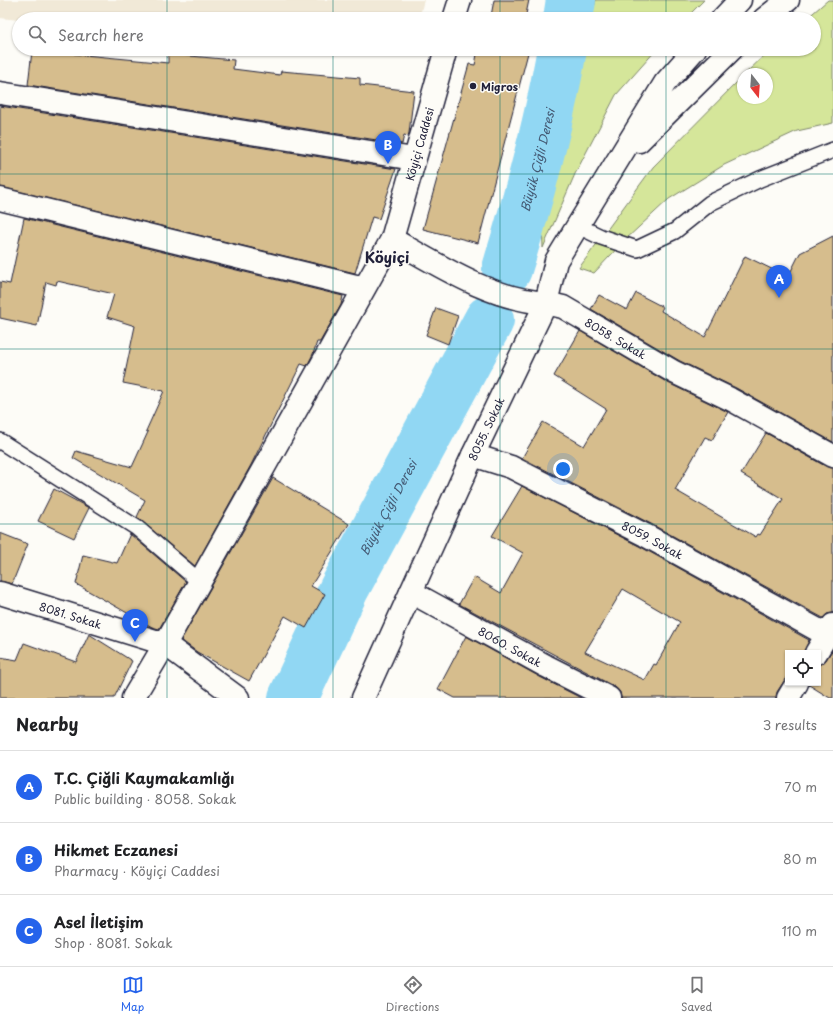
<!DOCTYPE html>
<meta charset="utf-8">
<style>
body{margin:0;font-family:"Playpen Sans",sans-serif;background:#f2f2f2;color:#202124}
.controls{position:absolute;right:12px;bottom:12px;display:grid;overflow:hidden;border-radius:0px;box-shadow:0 1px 3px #0004}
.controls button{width:36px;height:36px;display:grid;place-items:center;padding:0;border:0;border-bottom:1px solid #e0e0e0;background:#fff;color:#202124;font:20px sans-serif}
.compass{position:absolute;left:737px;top:68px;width:36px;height:36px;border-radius:50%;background:#fff;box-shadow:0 1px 3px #0004;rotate:163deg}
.you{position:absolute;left:563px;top:469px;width:14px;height:14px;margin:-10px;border:3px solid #fff;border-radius:50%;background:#1a73e8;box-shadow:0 0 0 6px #1a73e833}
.badge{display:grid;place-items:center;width:26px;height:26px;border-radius:50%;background:#2563eb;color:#fff;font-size:13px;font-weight:700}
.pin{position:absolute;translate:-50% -33px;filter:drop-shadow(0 1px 2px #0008)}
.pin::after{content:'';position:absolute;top:21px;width:14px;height:12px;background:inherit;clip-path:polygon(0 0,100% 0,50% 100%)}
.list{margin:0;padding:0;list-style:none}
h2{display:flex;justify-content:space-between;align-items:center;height:52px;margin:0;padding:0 16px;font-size:17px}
h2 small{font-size:13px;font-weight:400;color:#757577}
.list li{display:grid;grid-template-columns:26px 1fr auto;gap:12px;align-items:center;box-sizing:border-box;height:72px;padding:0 16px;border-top:1px solid #e0e0e0}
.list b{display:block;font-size:15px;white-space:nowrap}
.list p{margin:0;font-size:13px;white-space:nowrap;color:#757577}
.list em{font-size:13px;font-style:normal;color:#757577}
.icon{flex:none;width:22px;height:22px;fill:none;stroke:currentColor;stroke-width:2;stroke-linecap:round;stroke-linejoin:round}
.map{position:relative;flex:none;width:833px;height:698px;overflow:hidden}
.search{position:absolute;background:#fff;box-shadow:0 1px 3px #0004;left:12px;right:12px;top:12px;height:44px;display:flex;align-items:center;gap:10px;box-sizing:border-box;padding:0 14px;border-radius:22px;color:#757577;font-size:15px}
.sheet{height:268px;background:#fff}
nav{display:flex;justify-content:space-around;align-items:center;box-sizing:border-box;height:56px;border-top:1px solid #e0e0e0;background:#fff;font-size:11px;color:#757577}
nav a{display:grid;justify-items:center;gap:2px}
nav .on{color:#2563eb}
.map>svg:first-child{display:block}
</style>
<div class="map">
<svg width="833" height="698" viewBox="0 0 833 698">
<rect width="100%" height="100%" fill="#fdfcf7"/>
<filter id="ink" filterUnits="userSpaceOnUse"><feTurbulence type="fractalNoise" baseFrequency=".025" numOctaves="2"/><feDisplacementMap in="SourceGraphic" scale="8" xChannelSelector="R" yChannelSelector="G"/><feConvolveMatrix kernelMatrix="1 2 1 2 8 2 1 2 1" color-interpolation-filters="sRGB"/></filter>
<g filter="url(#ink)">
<path fill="#f1e9d7" d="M0,0h424l-5,19 -400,1 -19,-2z"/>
<path fill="#d5e69a" stroke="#7c846a" d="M596,0h108l-19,19h-94z
M828,0h5v123l-36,8 -73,34 -55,34 -44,41 -31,33 -15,-5 74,-101 90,-91v22h24v-24h-22l26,-25h43v-30h-8z
M582,49h75l-41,46 -41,79 -32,74 -2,-56z"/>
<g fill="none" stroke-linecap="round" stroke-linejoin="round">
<g stroke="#91d7f3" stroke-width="50">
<path d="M568,19l3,-19"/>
<path id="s1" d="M507,269c22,-72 42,-145 55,-220"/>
<path id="s2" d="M293,698l51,-109 145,-269"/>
</g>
</g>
<path fill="#d6bd8d" stroke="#22223b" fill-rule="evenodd" d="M494,0h35l-4,19h-41l1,-5 6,2z
M46,49h28v5l94,9v-9l66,6 -1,9 47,6 1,-4 79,7v7l54,6 -5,42 -1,3 -4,-1 -2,9 -374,-59 4,-34 14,1z
M478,49h51l-51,194 -55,-14 46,-165 6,1z
M0,106l396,63 -17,50 -7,-2 -17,56 -355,-86z
M24,218l319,78 -2,9 -21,37h-3l-4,12 -6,12 -6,-2 -50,101 -56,101 -58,-49 8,-17 -72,-42 3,-7 56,16 16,-35 -2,-1 18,-40 -41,-8 12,-57 -28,-9 7,-23 -57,-13 -1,4 -10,-3 -9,44 -37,-8v-36l10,2z
M833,236v206l-97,-54 -56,-27 -89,-52 8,-14 28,15 9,-17 27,14 -2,4 44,26 40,-81 43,21 12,-24z
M436,308l22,8 -10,28 -22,-9z
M580,331l88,52 60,29 -16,28 -7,-3 -30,53 81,47 2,-3 2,1 23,-36 -42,-25 25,-41 61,34 6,1v145l-6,1 -4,4 -172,-94 -129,-66 21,-36 41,24 22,-37 -52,-33z
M273,478l76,46 -38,62 14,8 -19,34 -21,-12 -36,65 -52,-29 -16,-12z
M522,486l117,60 170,94 -5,13h-16v22l-11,17 -1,6h-155l-1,-6 -5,-5 -156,-83 15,-27 27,16 22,-40 -31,-17zM623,589l57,33 -24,43 -2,-1 -9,16 -60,-28z
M54,489l35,19 -15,30 -36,-17z
M0,533l28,11 -16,40 -12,-3z
M130,534l56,48 -27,47 -7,-2 -76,-43 7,-29 34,8z
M89,634l43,27 -18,37h-114v-41l17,3 7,-17 52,19z
M466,636l74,41 41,21h-126l-17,-9z
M833,649v49h-3l-21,-13v-2h9v-18l8,-5z"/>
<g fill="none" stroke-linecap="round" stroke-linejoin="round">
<defs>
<path id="service" d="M578,226l23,11 36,12 38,-18 35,-28 50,-24 73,-29
M0,441l137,87 63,54"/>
<g id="minor">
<path d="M454,19l6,-19"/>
<path d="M0,93l414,66"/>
<path d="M0,199l364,89"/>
<path id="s3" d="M392,239l54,-190"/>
<path id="s4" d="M473,455l38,12 134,68 182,100"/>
<path id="s5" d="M411,592l135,74 63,32"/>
<path id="s6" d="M0,593l165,51 73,54"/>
<path d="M816,653l17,-28"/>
<path id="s7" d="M363,698l110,-243 73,-152 17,4 111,65 56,27 103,57"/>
<path d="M788,698l9,-15"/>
</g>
<path id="tertiary" d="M722,19l18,-19
M764,19l24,-19
M639,141l93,-92
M133,698l32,-54 227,-405c48,27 98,60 154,64l10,-42 109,-178 30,-34"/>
</defs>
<use href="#service" stroke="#22223b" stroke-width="18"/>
<use href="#minor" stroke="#22223b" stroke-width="25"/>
<use href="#tertiary" stroke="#22223b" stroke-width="25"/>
<use href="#service" stroke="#fdfcf7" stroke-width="15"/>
<use href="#minor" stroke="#fdfcf7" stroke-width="22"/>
<use href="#tertiary" stroke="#fdfcf7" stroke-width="22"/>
</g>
</g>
<path fill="none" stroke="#0f766e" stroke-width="1" stroke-opacity="0.55" d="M167,0v19M333,0v19M500,0v19M666,0v19M167,49v649M333,49v649M500,49v649M666,49v649M0,174h833M0,349h833M0,524h833"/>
<circle fill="#22223b" stroke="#fdfcf7" stroke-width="1.5" cx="473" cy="86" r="4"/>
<g text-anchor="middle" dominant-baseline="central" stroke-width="3" stroke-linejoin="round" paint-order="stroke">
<g font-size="11" font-weight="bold" fill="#22223b" stroke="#fdfcf7" text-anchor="start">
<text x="481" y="86">Migros</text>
</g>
<g font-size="11" fill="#22223b" stroke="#fdfcf7">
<text stroke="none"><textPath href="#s3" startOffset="99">Köyiçi Caddesi</textPath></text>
<text stroke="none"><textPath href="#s7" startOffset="514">8058. Sokak</textPath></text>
<text stroke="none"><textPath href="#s7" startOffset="296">8055. Sokak</textPath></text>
<text stroke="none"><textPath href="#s4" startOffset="199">8059. Sokak</textPath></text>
<text stroke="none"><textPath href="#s6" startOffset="74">8081. Sokak</textPath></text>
<text stroke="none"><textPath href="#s5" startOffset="113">8060. Sokak</textPath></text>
</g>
<g font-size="12" font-style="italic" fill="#435872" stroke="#fdfcf7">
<text stroke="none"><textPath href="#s1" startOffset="113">Büyük Çiğli Deresi</textPath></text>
<text stroke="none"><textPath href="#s2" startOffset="213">Büyük Çiğli Deresi</textPath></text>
</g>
<g font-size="15" font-weight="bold" fill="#22223b" stroke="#fdfcf7">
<text x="387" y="256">Köyiçi</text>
</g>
</g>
</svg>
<div class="controls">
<button><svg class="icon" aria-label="locate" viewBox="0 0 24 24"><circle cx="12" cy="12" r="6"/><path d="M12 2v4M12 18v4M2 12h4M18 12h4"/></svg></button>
</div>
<svg class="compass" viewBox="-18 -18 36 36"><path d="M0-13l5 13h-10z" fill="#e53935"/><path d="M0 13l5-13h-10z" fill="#757577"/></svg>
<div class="you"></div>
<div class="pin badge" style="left:779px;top:298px">A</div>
<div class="pin badge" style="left:388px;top:164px">B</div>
<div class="pin badge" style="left:135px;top:642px">C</div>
<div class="search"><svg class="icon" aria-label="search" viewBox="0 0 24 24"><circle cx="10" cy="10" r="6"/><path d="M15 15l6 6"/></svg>Search here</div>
</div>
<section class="sheet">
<h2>Nearby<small>3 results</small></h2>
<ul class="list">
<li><span class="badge">A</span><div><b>T.C. Çiğli Kaymakamlığı</b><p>Public building · 8058. Sokak</p></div><em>70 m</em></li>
<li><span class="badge">B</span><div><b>Hikmet Eczanesi</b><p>Pharmacy · Köyiçi Caddesi</p></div><em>80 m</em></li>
<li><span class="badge">C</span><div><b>Asel İletişim</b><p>Shop · 8081. Sokak</p></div><em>110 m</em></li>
</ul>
</section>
<nav>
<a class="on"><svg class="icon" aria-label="map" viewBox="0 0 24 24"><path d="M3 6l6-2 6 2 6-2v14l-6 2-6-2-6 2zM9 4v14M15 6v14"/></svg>Map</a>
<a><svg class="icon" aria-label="directions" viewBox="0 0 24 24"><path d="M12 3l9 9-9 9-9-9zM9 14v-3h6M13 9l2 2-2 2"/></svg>Directions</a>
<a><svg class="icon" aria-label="saved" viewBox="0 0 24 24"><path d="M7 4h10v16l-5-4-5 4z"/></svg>Saved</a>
</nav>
